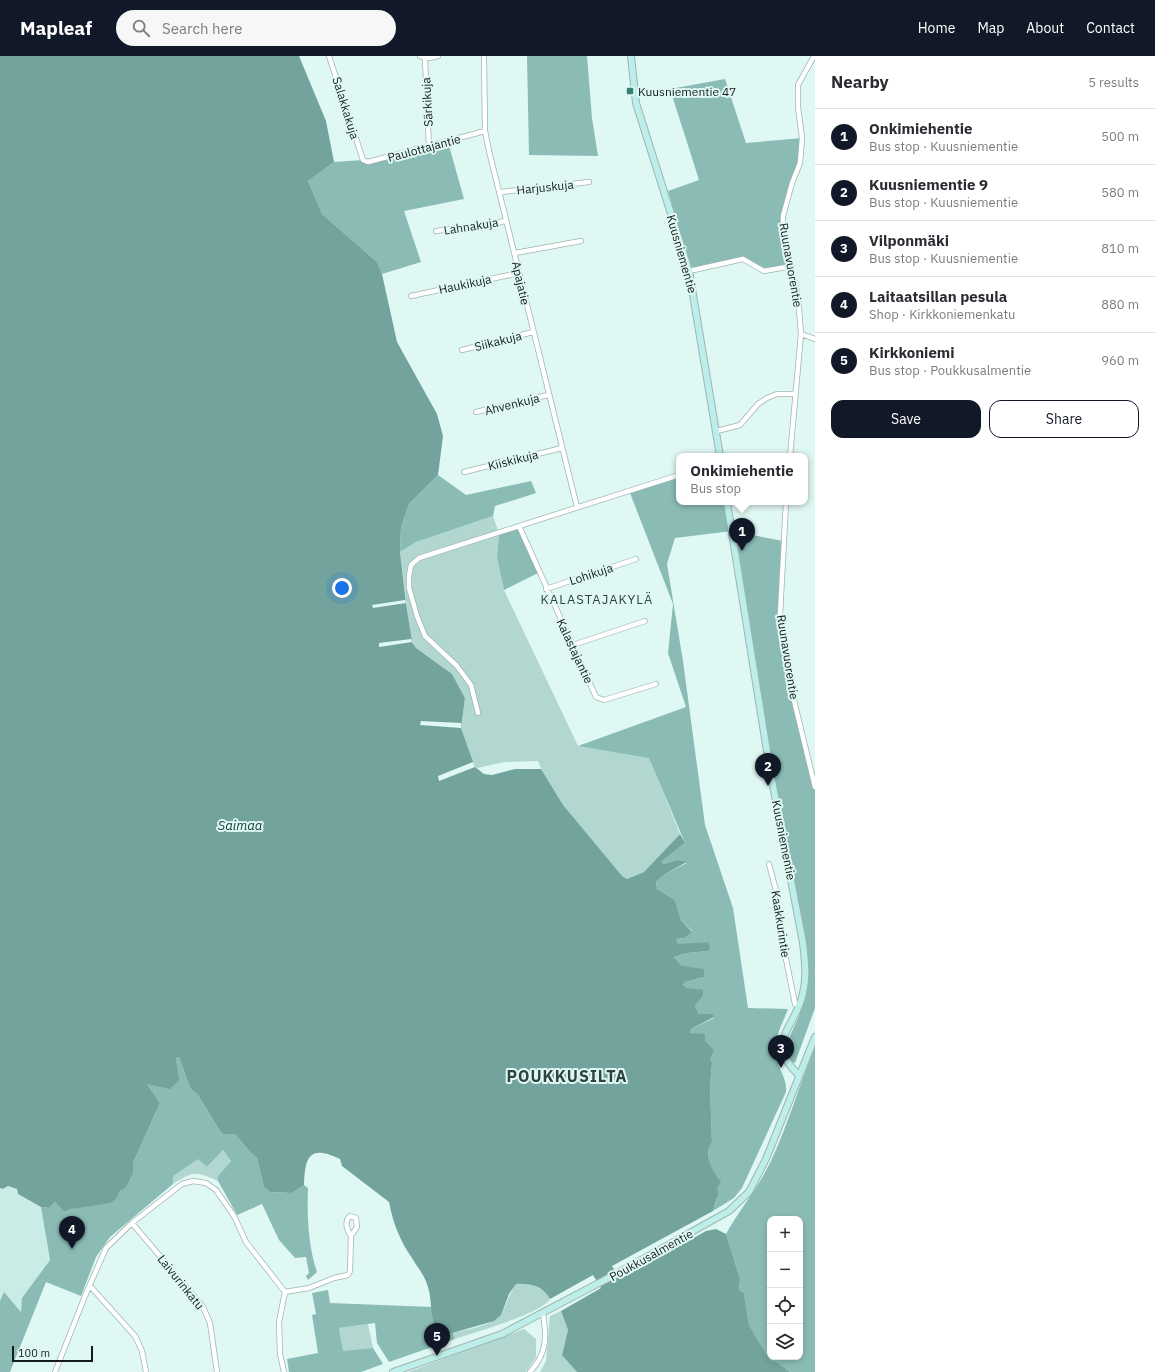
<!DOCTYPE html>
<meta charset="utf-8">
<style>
body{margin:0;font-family:"IBM Plex Sans",sans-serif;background:#f7f7f7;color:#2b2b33}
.controls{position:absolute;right:12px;bottom:12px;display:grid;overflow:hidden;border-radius:8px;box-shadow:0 2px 6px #0003}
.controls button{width:36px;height:36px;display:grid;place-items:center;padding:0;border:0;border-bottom:1px solid #e1e1e2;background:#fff;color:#2b2b33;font:20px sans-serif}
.scale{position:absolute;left:12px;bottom:10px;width:81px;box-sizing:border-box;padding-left:4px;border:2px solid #141d1c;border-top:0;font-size:11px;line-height:14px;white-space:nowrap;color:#141d1c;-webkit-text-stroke:3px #e0f8f4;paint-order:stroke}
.you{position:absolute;left:342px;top:532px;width:14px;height:14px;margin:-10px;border:3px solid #fff;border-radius:50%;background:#1a73e8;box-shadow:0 0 0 6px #1a73e833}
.badge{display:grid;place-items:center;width:26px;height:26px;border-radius:50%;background:#111827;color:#fff;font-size:13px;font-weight:700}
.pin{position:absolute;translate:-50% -33px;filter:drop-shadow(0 1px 2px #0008)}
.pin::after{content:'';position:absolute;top:21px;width:14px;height:12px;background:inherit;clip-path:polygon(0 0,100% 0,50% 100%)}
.popup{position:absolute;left:676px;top:397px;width:132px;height:52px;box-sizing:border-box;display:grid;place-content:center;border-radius:8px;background:#fff;filter:drop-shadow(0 1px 3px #0005);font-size:13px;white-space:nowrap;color:#7c7c81}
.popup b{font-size:15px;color:#2b2b33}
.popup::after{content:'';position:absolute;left:50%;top:100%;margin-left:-8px;border:8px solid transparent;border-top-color:#fff}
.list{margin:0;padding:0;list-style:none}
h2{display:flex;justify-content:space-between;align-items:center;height:52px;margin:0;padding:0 16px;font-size:17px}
h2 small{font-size:13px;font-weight:400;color:#7c7c81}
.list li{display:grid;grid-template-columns:26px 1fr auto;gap:12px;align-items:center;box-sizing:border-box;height:56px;padding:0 16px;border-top:1px solid #e1e1e2}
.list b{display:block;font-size:15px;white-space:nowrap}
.list p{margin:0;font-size:13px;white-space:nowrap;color:#7c7c81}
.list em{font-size:13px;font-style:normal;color:#7c7c81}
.actions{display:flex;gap:8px;padding:12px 16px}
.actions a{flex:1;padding:9px 0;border:1px solid #111827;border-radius:12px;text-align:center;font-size:14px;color:#111827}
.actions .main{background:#111827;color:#fff}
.icon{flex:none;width:22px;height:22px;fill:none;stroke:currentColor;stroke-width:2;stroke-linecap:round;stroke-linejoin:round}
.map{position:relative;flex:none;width:815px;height:1316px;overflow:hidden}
header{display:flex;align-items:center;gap:24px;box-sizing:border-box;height:56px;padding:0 20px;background:#111827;color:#fff}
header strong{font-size:19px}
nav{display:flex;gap:22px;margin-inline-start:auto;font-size:14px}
.search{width:280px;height:36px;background:#f7f7f7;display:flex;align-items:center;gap:10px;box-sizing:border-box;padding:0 14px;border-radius:22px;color:#7c7c81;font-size:15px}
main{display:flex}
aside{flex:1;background:#fff}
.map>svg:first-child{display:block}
</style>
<header>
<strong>Mapleaf</strong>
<div class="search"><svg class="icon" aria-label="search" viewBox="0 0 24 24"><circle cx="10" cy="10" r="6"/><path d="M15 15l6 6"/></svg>Search here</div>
<nav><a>Home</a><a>Map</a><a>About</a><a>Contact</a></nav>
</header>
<main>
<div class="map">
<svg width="815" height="1316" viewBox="0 0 815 1316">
<rect width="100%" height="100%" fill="#e0f8f4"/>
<path fill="#caece7" d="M8,1130l9,3 1,5 23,13 9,53 -28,38 -1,14 -17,-20 -4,9v-113l4,1z"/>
<path fill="#b2d7d1" d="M493,460l6,17 -2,25 7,32 74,156 71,11 31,77 -36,38 -17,7 -5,-3c-28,-34 -68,-73 -84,-115l-33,1 -28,6 -2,-1 -14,-39 4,-30 -13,-24 -36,-26 -5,-9 -11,-87 16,-10z
M223,1094l8,11 -13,15v5c-23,-10 -24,-10 -45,3l-1,-8 26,-18 9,9z
M526,1227c10,3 19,6 24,16 -9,15 -76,33 -95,40l-2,-6c12,-3 42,-8 48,-19 6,-10 8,-20 15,-30z
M561,1255l7,19 -6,24 15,18h-37l6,-11 4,-45z
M368,1268l5,24 -30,4 -4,-24z
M524,1273l12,10v18l-10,15h-118z"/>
<path fill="#8abcb5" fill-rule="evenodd" d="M527,0h60l5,62 6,38 -69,-1z
M725,23l21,64 56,-5 -2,25 -17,53v14l9,36 -28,5 -21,-12 -52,9 -23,-77 31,-11 -29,-91z
M448,86l16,57 -60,12 17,51 -39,12 -5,-12 -55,-48 -14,-33 26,-19 29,-2 5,2z
M438,419l28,20 65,-14 5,12 -41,13 -2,10 -77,26 -16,10 1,-25 8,-23z
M679,420v26h48l5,29 51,10 -3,74 11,73 24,99v221l-20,55 -4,-1 -3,-7v-15l11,-24 8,-28 -2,-22 -35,-196 -38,-239 -57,7 -8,26 16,97 22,164 28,83 15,100 40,1c-5,14 -16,32 -12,48 3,13 11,21 10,35l-44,96 -8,10 -21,13c2,-6 5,-13 4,-19 -2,-15 -15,-37 -5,-50l-2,-56 2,-23 -22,-29 1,-5 23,-11 -1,-4h-14l-4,-8 8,-10 -20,-11 2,-3 19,-5 -22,-11 -8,-9 13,-4 21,-2v-9l-30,3 -2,-6 8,-1 8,-7 -11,-11 -6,-20 -18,-11 -1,-7 9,-8 22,-11 -10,-3 -13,4 -3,-2 24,-19 -36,-85 -71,-12 108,-39 -18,-54 5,-49 -43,-111z
M519,470l21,46 -36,18 -7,-32 2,-25z
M815,990v326h-25l-12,-9 -8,-3 -21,-35 -5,-32 -5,-3 1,-11 -14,-45c14,-25 32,-46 45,-73 17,-37 29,-77 44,-115zM770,1163h30v138h-30z
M179,1001l11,31 8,7 20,33 5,6h12l15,18 7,6 7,29 6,5 22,1 12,-8 4,3c-1,27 0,58 9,84l-9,8 -2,-4 3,-3 -3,-16 -11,1 -16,-18 -17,-36 -25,11 -19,-34v-5l13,-15 -8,-11 -16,17 -9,-8 -25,17v8l-63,53 -14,20 -15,39 -35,-14 -36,90h-10v-71l4,-9 17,20 1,-14 28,-38 -9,-53 8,1 6,-6 9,10 7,-3 45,-10c6,-15 17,-17 17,-36l27,-60 -13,-19 31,-4 -2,-22z
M328,1234l2,13 102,4 4,23 6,6 11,-3 2,6 -66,23 -12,-19 -2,-20 -36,5 4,23 30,-3 10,16 -22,8h-72l-2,-13 31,-6 -6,-38 4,-1 -4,-21z"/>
<path fill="#72a39c" d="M0,0h299l27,65 8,41 -26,19 14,33 55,48 5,12 15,68 40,72 6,22 -5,39 -29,29 -8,23 -1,25 6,51 6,39 4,6 36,26 13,24 -4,30 14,39 9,7 8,1 23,-6h26l22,36 59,71 5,3 17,-7 36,-38 5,9 -24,19 3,2 13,-4 10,2 -22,12 -9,8 1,7 18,11 6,20 11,12 -8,6 -8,1 2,5 30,-2 2,6 -2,3 -21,2 -13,4 8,9 22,3v8l-19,5 -2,3 5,3 15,2v6l-8,10 4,8h14l1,3 -23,12 -1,4 15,1v7l9,9 -4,9 2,4 -2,23 2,56c-9,13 0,29 9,40l-4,6 1,6 -5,17 -101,55 8,13 86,-48 10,-2 10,5 14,45 -1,11 5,3 5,32 21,35 8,3 12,9h-213l-15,-17 6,-25 -7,-19 40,-23 -8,-13 -43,24c-7,-13 -20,-16 -34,-15l-7,10 -8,21 -7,6 -52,15c-13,-12 -9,-32 -14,-49 -3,-11 -10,-19 -16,-29 -12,-17 -19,-35 -23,-56l-47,-36 -2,-7c-31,-15 -35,-2 -36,26l-12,8 -22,-1 -6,-5 -7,-29 -7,-6 -15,-18h-12l-5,-6 -20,-33 -8,-7 -11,-31 -3,1 3,22 -9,9 -23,-5 13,19 -27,60v10l-7,14 -6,4 -4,8 -6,4 -39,6 -7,3 -9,-10 -6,6 -8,-1 -23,-13 -1,-5 -9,-3 -5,3 -3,-1z"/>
<path fill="#e0f8f4" d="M405,544l1,3 -33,5 -1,-3z
M411,583l1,3 -33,5v-4z
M421,665l40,2v5l-41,-3z
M473,706l2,5 -36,14 -1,-5z"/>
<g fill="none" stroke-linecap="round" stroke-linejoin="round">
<defs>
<path id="street" d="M329,0l34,104 5,2 117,-31
M420,0l9,2 9,-2
M484,0l1,75 4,20 88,356
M425,2l4,89
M501,136l88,-10
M436,175l70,-10
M515,197l66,-12
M689,215l54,-12 21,12 28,-5
M411,240l108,-23
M801,278l14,5
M462,294l71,-18
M476,356l72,-17
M717,375l23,-6 18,-21 9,-6 10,-4h17
M790,400l11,-122 -3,-37 -15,-67v-14l9,-33 8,-20 2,-25 -4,-31v-22l16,-29
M464,416l98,-24
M786,446l-6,113 11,73 24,99
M519,470l77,171 8,3 52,-16
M546,533l90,-30
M573,589l72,-24
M478,657l-7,-28 -14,-19 -32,-30 -8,-20 -8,-28v-12l2,-11 8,-7 260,-83
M769,808l8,30v20l18,90 4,2
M132,1167l71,84 7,16 7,49
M90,1230l45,50 7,15 4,21
M285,1236l24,-4 25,-10 14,-3 2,-4 1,-35 6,-9 -1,-9 -6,-2c-6,6 -3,14 1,20
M55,1316l30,-76 21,-48 26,-25 50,-39 11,-3 13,2 10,7 18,26 12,26 39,50 -6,30 1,32 4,18
M530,1316c17,-19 17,-34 13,-58"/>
<path id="secondary" d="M631,0l5,47 53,168 31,185
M727,446l43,268 33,173c2,17 4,34 0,50 -7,35 -40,49 -4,82
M393,1316l109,-38 116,-61 111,-62 20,-19 17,-33 49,-122"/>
</defs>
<use href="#street" stroke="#9eb5b1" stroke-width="6"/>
<use href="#secondary" stroke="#9eb5b1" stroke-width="8"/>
<use href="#street" stroke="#fff" stroke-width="4.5"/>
<use href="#secondary" stroke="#bdeee9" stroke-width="6"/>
</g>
<rect fill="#377e76" stroke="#e0f8f4" stroke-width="1.5" x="626" y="31" width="8" height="8" rx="2"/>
<g text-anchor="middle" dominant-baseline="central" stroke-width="4" stroke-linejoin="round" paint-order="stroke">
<g font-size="12" fill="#141d1c" stroke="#e0f8f4" text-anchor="start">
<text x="638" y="35">Kuusniementie 47</text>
</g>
<g font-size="12" fill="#141d1c" stroke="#e0f8f4">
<text transform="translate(427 46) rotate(-93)">Särkikuja</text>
<text transform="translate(346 52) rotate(73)">Salakkakuja</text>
<text transform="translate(424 92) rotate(-15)">Paulottajantie</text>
<text transform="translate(545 131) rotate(-6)">Harjuskuja</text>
<text transform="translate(471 170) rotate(-9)">Lahnakuja</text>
<text transform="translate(682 198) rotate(74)">Kuusniementie</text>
<text transform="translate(791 209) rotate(80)">Ruunavuorentie</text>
<text transform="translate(521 227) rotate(77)">Apajatie</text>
<text transform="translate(465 228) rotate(-12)">Haukikuja</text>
<text transform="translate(498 285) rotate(-14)">Siikakuja</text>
<text transform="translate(512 348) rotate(-14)">Ahvenkuja</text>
<text transform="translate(513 404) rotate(-14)">Kiiskikuja</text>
<text transform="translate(591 518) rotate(-18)">Lohikuja</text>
<text transform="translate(575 595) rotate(65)">Kalastajantie</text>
<text transform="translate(788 601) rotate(81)">Ruunavuorentie</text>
<text transform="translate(784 784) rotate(79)">Kuusniementie</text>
<text transform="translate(781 868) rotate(81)">Kaakkurintie</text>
<text transform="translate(651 1199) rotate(-29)">Poukkusalmentie</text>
<text transform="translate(181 1226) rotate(51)">Laivurinkatu</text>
</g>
<g font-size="13" letter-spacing="1" fill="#2e423f" stroke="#e0f8f4">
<text x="597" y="543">KALASTAJAKYLÄ</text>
</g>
<g font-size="13" font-style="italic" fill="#0c3c37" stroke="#e0f8f4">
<text x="240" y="769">Saimaa</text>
</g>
<g font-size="16" font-weight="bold" letter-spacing="1" fill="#2e423f" stroke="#e0f8f4">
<text x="567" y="1020">POUKKUSILTA</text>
</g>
</g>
</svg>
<div class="controls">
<button>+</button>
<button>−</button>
<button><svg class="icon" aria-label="locate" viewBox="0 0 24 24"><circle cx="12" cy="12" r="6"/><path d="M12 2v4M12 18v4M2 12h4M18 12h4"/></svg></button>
<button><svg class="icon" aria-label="layers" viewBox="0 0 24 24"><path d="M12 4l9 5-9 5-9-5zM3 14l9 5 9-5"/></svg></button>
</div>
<div class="scale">100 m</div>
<div class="you"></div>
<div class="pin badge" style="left:742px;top:495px">1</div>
<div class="popup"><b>Onkimiehentie</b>Bus stop</div>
<div class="pin badge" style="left:768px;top:730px">2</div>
<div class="pin badge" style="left:781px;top:1012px">3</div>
<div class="pin badge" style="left:72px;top:1193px">4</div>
<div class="pin badge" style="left:437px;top:1300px">5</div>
</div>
<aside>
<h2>Nearby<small>5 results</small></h2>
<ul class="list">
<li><span class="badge">1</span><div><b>Onkimiehentie</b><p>Bus stop · Kuusniementie</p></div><em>500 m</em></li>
<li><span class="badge">2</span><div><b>Kuusniementie 9</b><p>Bus stop · Kuusniementie</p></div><em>580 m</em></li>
<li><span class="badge">3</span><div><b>Vilponmäki</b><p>Bus stop · Kuusniementie</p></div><em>810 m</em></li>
<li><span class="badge">4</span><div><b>Laitaatsillan pesula</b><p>Shop · Kirkkoniemenkatu</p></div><em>880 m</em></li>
<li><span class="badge">5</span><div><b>Kirkkoniemi</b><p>Bus stop · Poukkusalmentie</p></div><em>960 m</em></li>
</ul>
<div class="actions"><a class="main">Save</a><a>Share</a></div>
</aside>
</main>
